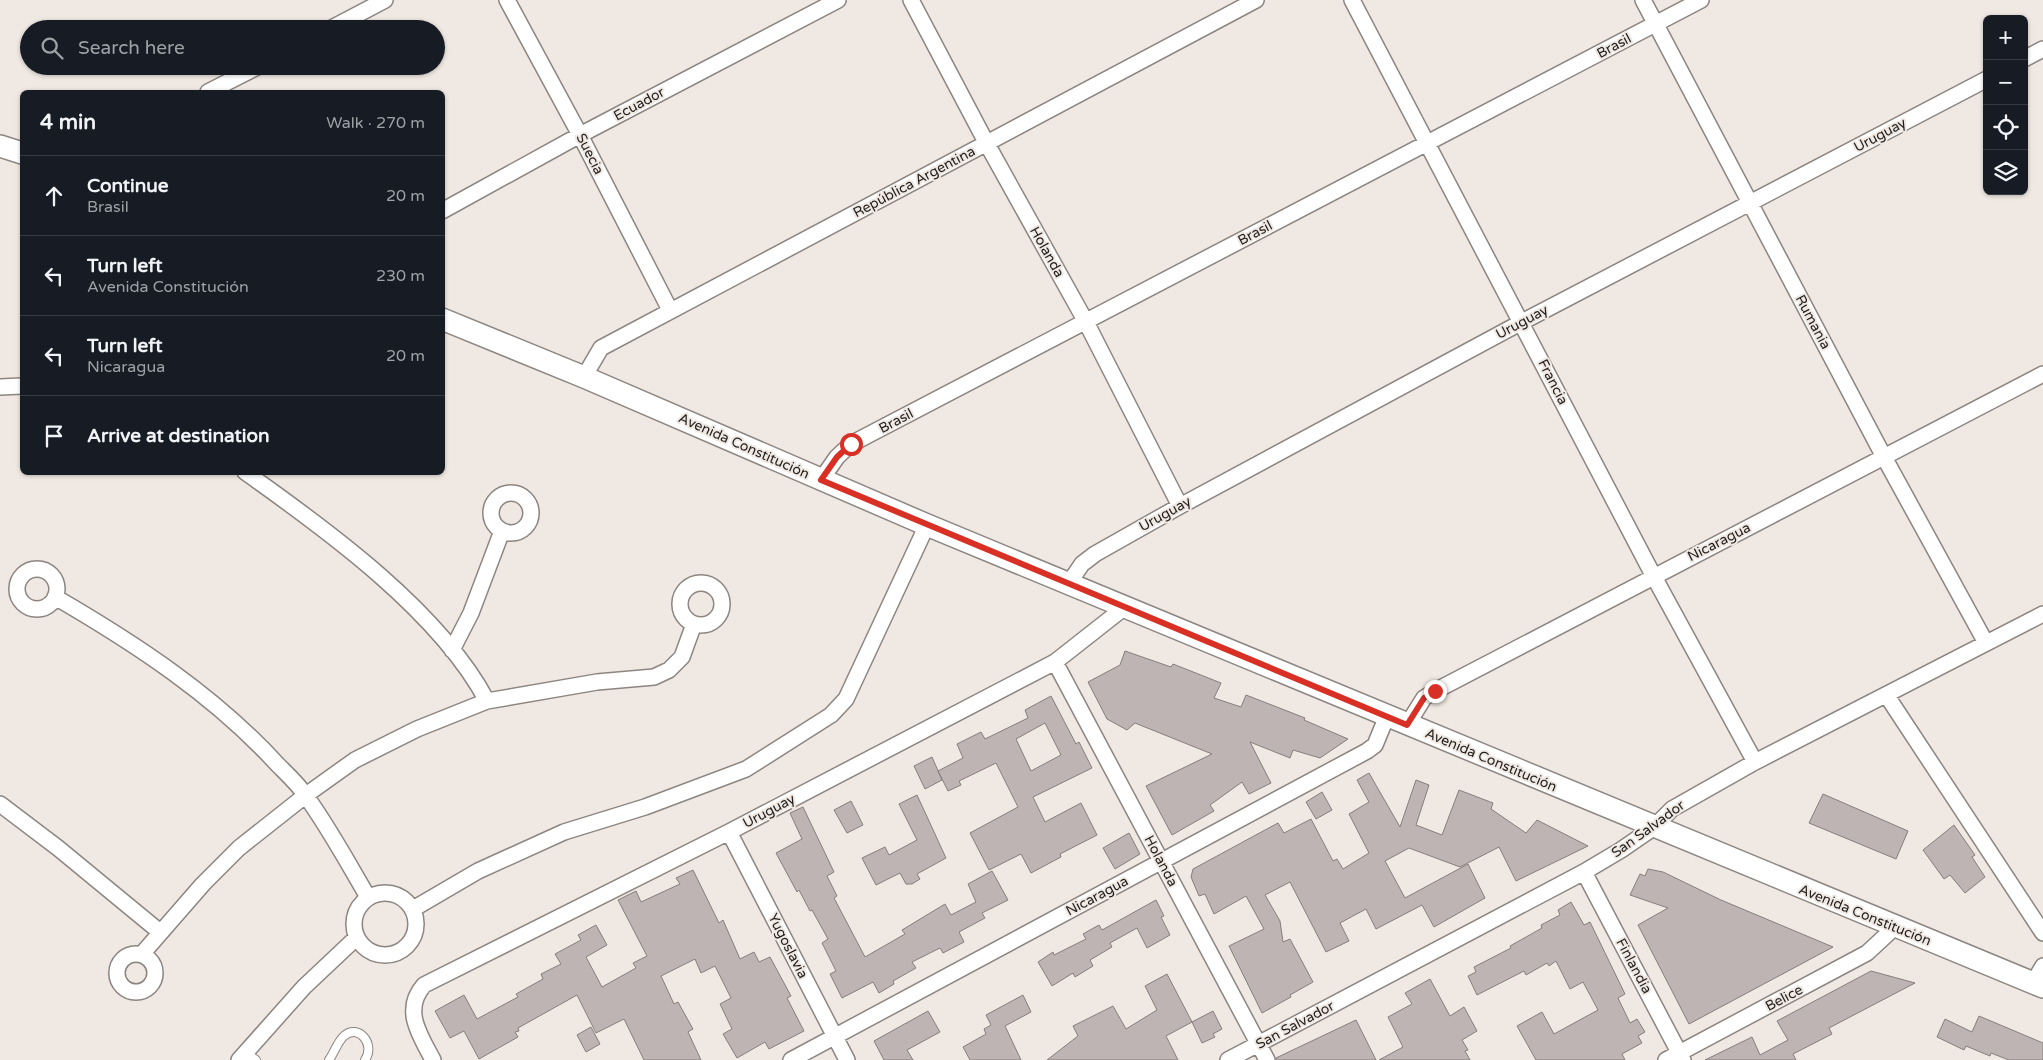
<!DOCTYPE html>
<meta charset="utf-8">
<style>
body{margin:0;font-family:"Varela Round",sans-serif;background:#20242c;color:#f1f3f6}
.controls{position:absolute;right:15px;top:15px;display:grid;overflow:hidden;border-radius:8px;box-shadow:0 1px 4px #0004}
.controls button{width:45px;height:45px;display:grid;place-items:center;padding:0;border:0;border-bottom:1px solid #363941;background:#171b24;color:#f1f3f6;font:25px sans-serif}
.stop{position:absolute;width:15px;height:15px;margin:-11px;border:4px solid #d93025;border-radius:50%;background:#fff}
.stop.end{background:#d93025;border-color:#fff;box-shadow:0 1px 5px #0008}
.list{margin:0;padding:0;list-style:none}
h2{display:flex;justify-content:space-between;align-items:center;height:65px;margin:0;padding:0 20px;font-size:21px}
h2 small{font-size:16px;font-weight:400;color:#9ea1a6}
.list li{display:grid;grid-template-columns:32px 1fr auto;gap:15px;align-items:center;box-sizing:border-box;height:80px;padding:0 20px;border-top:1px solid #363941}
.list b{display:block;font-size:19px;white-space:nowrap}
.list p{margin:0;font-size:16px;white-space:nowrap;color:#9ea1a6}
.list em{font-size:16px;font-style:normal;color:#9ea1a6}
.icon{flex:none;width:28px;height:28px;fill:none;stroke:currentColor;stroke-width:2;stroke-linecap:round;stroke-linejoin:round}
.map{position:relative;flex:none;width:2043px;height:1060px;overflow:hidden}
.search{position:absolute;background:#171b24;box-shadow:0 1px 4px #0004;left:20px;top:20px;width:425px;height:55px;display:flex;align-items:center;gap:12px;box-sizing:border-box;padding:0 18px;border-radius:28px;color:#9ea1a6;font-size:19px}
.panel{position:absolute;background:#171b24;box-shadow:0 1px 4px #0004;left:20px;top:90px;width:425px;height:385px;border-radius:8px}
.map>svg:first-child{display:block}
</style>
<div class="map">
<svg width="2043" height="1060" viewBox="0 0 2043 1060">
<rect width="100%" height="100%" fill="#f0e9e3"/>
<path fill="#bdb4b3" stroke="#867d7d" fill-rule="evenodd" d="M1125,651l46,16 2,-3 48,19 -7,15 27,9 5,-12 59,23 -1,2 44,19 -28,19 -27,-8 -3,8 -40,-16 21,41 -22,11 -7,-12 -32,23 4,6 -42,24 -26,-49 66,-32 -77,-31 -8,7 -20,-11 -19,-37 32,-17z
M1051,696l25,48 3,-2 13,26 -59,29 12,25 36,-19 16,32 -37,19 1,3 -30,16 -10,-19 -32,16 -19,-37 48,-26 -22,-44 -37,18 2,4 -13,6 -10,-20 25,-13 -6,-14 24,-12 4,7 43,-21 -3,-8zM1045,723l16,32 -30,16 -15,-32z
M932,757l10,23 -17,9 -11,-23z
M1369,773l31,54 16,-47 13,5 -13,40 26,10 17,-45 34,13 -2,6 35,24 11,-13 51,26 -72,35 -17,-34 -39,20 -51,-19 -24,13 20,37 63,-34 17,34 -51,29 -12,-22 -46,24 -10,-20 -26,14 9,18 -23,11 -36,-70 -25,13 15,26 3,21 7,-3 23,43 -23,13 1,2 -29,16 -33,-67 35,-17 -18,-33 -32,18 -9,-20 -6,2 -8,-19 2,-8 85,-46 6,10 27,-14 22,42 4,-2 6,10 26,-16 -20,-39 20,-12 -12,-22z
M1322,792l10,18 -16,9 -10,-17z
M1823,794l85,37 -12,28 -87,-36z
M917,795l29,63 -29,16 3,5 -8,5h-6l-6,-11 -24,12 -14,-27 23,-11 4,8 28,-15 -18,-36z
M851,801l12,24 -16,8 -13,-23z
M803,807l31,65 -7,4 10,20 -3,2 31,59 40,-23 -3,-4 43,-26 6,11 25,-13 -8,-18 24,-13 16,29 -26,13 3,5 -26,14 5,10 -21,11 -3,-5 -28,14 4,6 -23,13 1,3 -15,9 -6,-11 -31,16 -12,-24 6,-3 -14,-28 6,-4 -16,-29 -2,1 -11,-21 -2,2 -21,-39 26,-14 -12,-26z
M1954,825l21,30 -3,2 13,20 -20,16 -15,-18 -6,4 -21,-29z
M1129,833l11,21 -25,15 -12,-21z
M1648,869l15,3 58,28 112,47 -144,77 -51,-99 30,-17 -38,-13 10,-21 5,2z
M693,870l26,53 4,-3 17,39 14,-7 5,10 11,-5 21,39 -4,2 17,33 -35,18 -4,-7 -28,16 -14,-24 9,-5 -12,-25 11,-6 -16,-32 -14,7 -6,-14 -34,17 13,28 4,-2 15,27 -5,3 13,28h-57l-20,-41 -28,14 -19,-38 -59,33 1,3 -4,1 3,5 -39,22 -15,-28 -14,7 -15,-27 29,-16 13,24 41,-22 -2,-3 27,-15 -2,-5 20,-10 -6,-10 26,-14 -3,-5 18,-10 11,20 -21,12 16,30 34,-19 -3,-5 14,-7 -29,-56 18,-9 5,11 39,-18 -4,-6z
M1156,900l8,16 -3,1 9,18 -23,13 -10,-20 -27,15 2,4 -22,13 3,6 -18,11 -2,-4 -21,13 -14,-24 15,-10 1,3 32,-16 -3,-5 16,-9 3,5z
M1571,902l13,23 6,-3 35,72 -7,4 12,25 7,-4 8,13 -7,4 4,7 -20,11 3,6h-89l-19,-34 25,-14 12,22 44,-24 -15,-28 -13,7 -14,-28 -7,5 -2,-3 -21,12 -2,-4 -47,24 -9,-19 8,-4 -2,-5 37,-19 -1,-2 32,-18 -1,-3 19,-10 -2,-5z
M1871,971l44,12 -86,45 3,6 -39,20 3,6h-91l47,-23 8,18 28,-15 -11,-19z
M1167,974l25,48 -26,14 12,24h-131l31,-24 -5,-10 40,-20 13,23 31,-19 -12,-24z
M1430,979l20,37 14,-9 13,24 -15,9 6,10 -3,1 5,9h-91l24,-13 -15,-30 24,-13 -7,-11z
M1023,995l8,17 -26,14 16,34h-51l-7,-13 23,-13 -2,-5 7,-4 -5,-10z
M928,1011l12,21 -33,18 6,10h-29l-10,-19z
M1213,1011l9,18 -9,5 2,3 -13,6 -10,-21z
M1979,1016l64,27v17h-34l-18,-7 -1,3 -24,-10 -2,4 -27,-13 8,-18 27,13z
M1356,1020l20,40h-100v-2z
M591,1027l9,17 -14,8 -9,-17z"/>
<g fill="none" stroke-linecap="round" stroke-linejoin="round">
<defs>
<path id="lane" d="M245,1052l11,8
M329,1060c5,-7 9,-19 15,-24 14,-13 32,8 21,24"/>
<path id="street" d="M507,0l73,135 90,175
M911,0l76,144 99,178 94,184
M1352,0l301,575 102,187
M1643,0l241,457 102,186
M330,29l55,-29
M2024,59l19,-10
M208,92l51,-26
M442,211l138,-76 258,-135
M584,377l17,-29 655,-348
M0,387l22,-1
M245,472c82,58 195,140 242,229
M821,480l16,-23 14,-13 850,-444
M491 513a20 20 0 1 1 40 0a20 20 0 1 1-40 0Z
M17 589a20 20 0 1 1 40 0a20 20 0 1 1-40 0Z
M1069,583l13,-19 13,-10 85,-48 342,-184 465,-243
M680 604a21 21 0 1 1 42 0a21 21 0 1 1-42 0Z
M55,597c81,47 160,99 223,168 10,10 21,20 28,31 23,32 42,67 62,101
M452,650l19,-37 31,-82
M1055,662l212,398
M1887,696l156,237
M1407,725l17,-27 11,-7 608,-317
M0,804l58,44 102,84
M729,832l118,228
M1584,872l99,188
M354 924a31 31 0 1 1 62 0a31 31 0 1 1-62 0Z
M413,909l65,-38 86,-39 81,-25 101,-38 85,-54 15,-16 81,-174
M117 973a19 19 0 1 1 38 0a19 19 0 1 1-38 0Z
M142,954l61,-70 36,-36 67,-53 49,-35 62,-31 70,-28 110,-19 57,-5 15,-7 13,-13 12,-33
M2033,983l10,-17
M239,1060l65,-73 52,-49
M433,1060c-13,-25 -31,-50 -9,-75l305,-153 326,-170 70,-55
M791,1060l576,-309 8,-6 12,-29
M1228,1060l356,-188 37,-22 32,-22 19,-19 83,-47 288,-148
M1666,1060l201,-107 28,-26"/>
<path id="secondary" d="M0,146l22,7
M442,319l142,58 343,148 1116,462"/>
</defs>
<use href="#lane" stroke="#8c8581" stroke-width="10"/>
<use href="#street" stroke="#8c8581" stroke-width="18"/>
<use href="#secondary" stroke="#8c8581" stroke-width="24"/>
<use href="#lane" stroke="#fff" stroke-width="8"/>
<use href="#street" stroke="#fff" stroke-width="15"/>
<use href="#secondary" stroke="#fff" stroke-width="21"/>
</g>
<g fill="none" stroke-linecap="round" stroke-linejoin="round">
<path stroke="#d93025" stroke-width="6" d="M851,444l-14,13 -16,23 586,245 17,-27 11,-7"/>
</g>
<g text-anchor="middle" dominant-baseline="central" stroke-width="4" stroke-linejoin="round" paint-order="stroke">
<g font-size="14" fill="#201e1c" stroke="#f0e9e3">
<text transform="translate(1614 46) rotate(-28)">Brasil</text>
<text transform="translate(639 104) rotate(-28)">Ecuador</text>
<text transform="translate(1880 135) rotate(-28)">Uruguay</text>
<text transform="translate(590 154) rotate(63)">Suecia</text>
<text transform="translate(914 182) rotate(-28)">República Argentina</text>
<text transform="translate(1255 233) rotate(-28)">Brasil</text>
<text transform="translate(1047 252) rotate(61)">Holanda</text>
<text transform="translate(1522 322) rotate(-28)">Uruguay</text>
<text transform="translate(1813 322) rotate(62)">Rumania</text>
<text transform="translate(1553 382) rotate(63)">Francia</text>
<text transform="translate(896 421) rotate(-28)">Brasil</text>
<text transform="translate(744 446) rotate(24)">Avenida Constitución</text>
<text transform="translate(1165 514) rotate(-29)">Uruguay</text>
<text transform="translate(1719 542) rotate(-27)">Nicaragua</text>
<text transform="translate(1491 760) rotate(23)">Avenida Constitución</text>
<text transform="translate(769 811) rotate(-28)">Uruguay</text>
<text transform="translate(1648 829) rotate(-36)">San Salvador</text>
<text transform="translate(1161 861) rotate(62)">Holanda</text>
<text transform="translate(1097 896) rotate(-28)">Nicaragua</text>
<text transform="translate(1865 915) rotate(22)">Avenida Constitución</text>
<text transform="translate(788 946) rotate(63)">Yugoslavia</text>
<text transform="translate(1634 966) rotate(62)">Finlandia</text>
<text transform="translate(1784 998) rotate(-28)">Belice</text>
<text transform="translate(1295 1025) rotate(-28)">San Salvador</text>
</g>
</g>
</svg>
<div class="controls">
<button>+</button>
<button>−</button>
<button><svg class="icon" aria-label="locate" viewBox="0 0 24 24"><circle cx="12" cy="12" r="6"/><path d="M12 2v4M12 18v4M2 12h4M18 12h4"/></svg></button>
<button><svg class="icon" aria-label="layers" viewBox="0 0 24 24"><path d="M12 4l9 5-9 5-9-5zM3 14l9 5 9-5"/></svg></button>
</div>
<div class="stop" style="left:851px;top:444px"></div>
<div class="stop end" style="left:1435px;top:691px"></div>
<div class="search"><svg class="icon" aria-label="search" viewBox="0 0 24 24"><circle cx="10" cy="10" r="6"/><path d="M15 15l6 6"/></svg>Search here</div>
<section class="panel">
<h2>4 min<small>Walk · 270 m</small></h2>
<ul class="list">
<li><svg class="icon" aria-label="ahead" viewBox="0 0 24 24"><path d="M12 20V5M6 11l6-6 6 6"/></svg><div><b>Continue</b><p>Brasil</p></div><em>20 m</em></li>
<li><svg class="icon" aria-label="left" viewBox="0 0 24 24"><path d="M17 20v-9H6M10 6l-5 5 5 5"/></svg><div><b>Turn left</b><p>Avenida Constitución</p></div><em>230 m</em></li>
<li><svg class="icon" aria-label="left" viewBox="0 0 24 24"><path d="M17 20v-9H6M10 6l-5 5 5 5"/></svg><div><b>Turn left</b><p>Nicaragua</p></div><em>20 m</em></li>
<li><svg class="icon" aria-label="arrive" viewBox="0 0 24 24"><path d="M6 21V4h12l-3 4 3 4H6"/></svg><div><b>Arrive at destination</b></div></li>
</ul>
</section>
</div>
